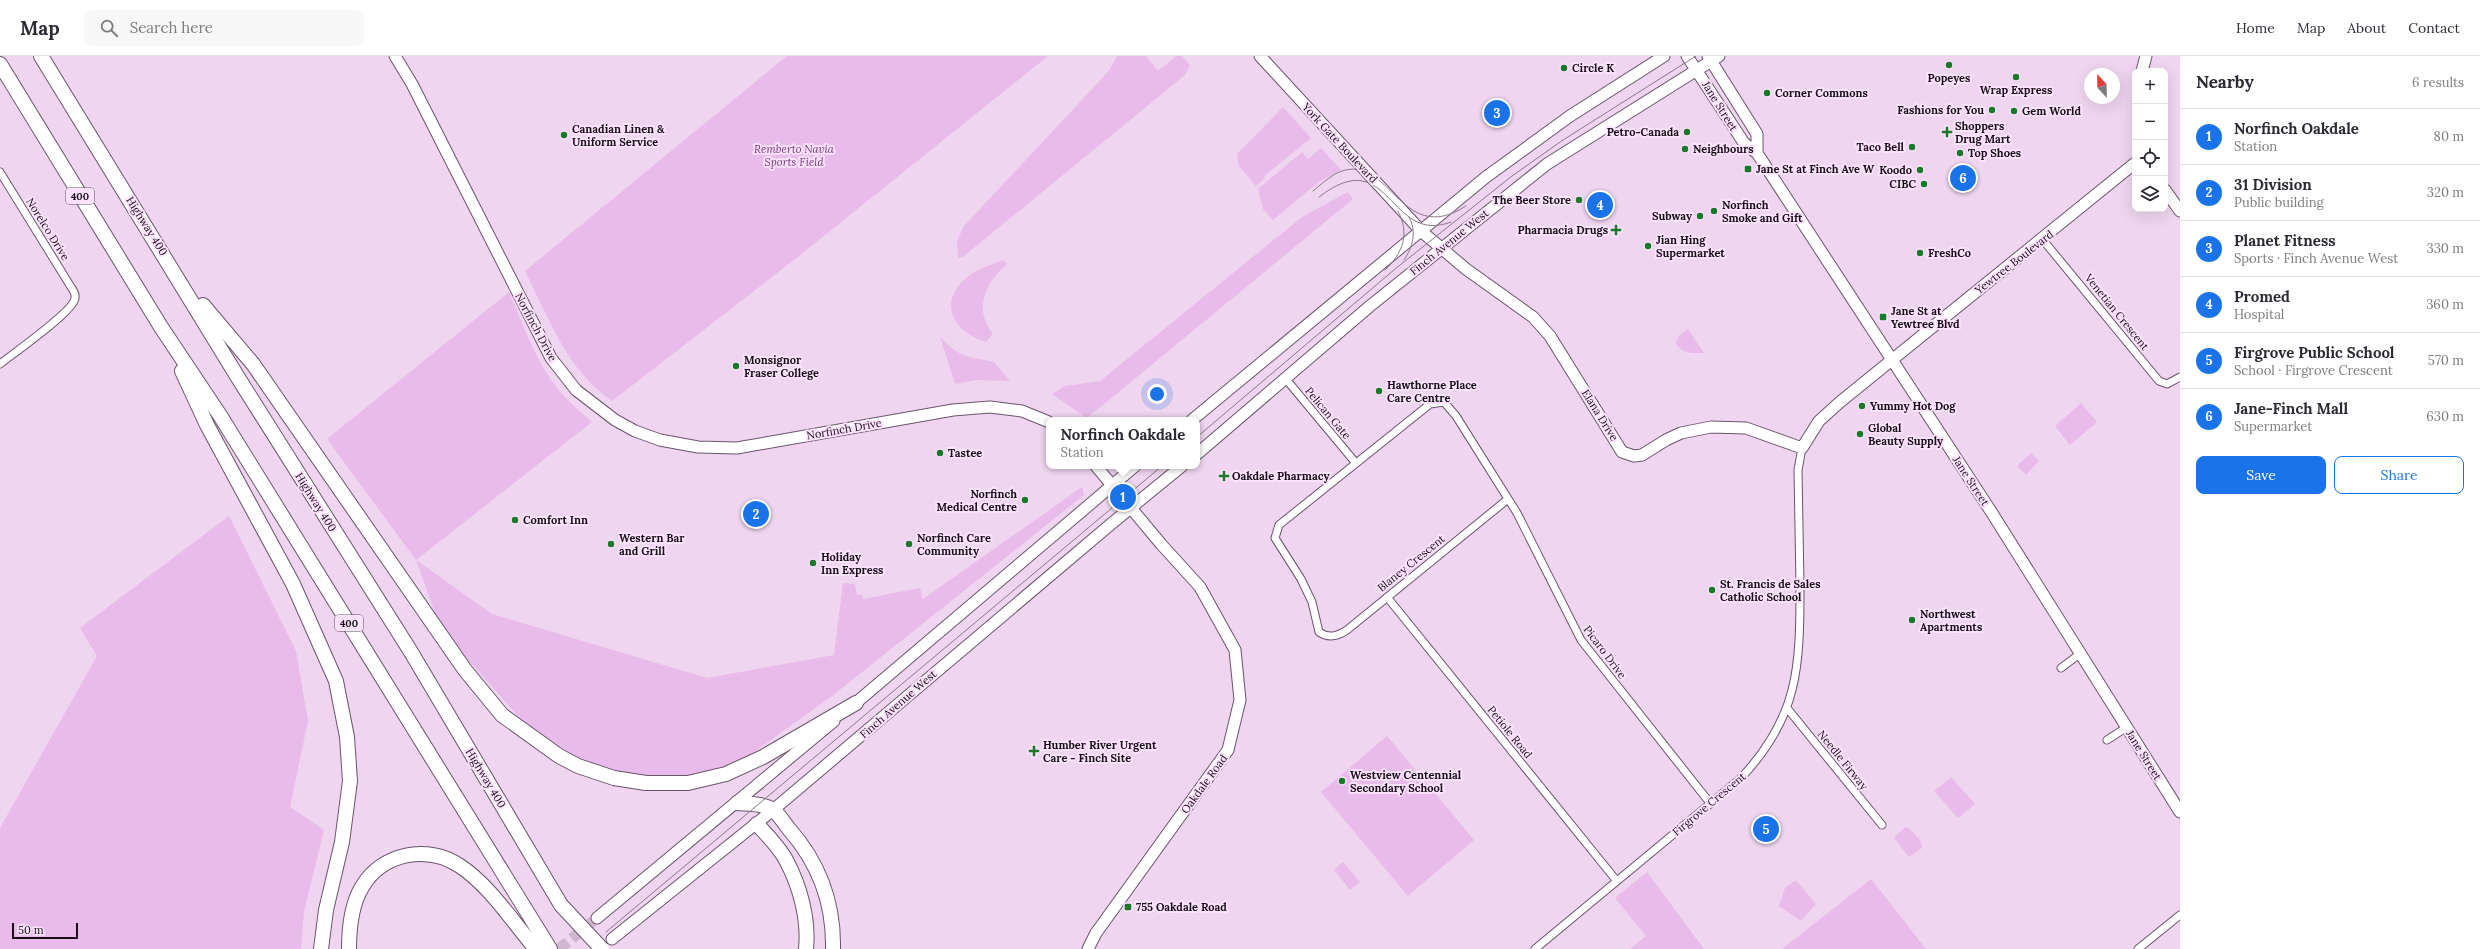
<!DOCTYPE html>
<meta charset="utf-8">
<style>
body{margin:0;font-family:Lora,serif;background:#f7f7f7;color:#2b2b33}
.controls{position:absolute;right:12px;top:12px;display:grid;overflow:hidden;border-radius:8px;box-shadow:0 4px 16px #0002}
.controls button{width:36px;height:36px;display:grid;place-items:center;padding:0;border:0;border-bottom:1px solid #e1e1e2;background:#fff;color:#2b2b33;font:20px sans-serif}
.compass{position:absolute;left:2084px;top:12px;width:36px;height:36px;border-radius:50%;background:#fff;box-shadow:0 4px 16px #0002;rotate:338deg}
.scale{position:absolute;left:12px;bottom:10px;width:66px;box-sizing:border-box;padding-left:4px;border:2px solid #170e17;border-top:0;font-size:11px;line-height:14px;white-space:nowrap;color:#170e17;-webkit-text-stroke:3px #fce2fd;paint-order:stroke}
.you{position:absolute;left:1157px;top:338px;width:14px;height:14px;margin:-10px;border:3px solid #fff;border-radius:50%;background:#1a73e8;box-shadow:0 0 0 6px #1a73e833}
.badge{display:grid;place-items:center;width:26px;height:26px;border-radius:50%;background:#1a73e8;color:#fff;font-size:13px;font-weight:700}
.pin{position:absolute;translate:-50% -50%;border:2px solid #fff;box-shadow:0 1px 4px #0006}
.popup{position:absolute;left:1046px;top:361px;width:154px;height:52px;box-sizing:border-box;display:grid;place-content:center;border-radius:8px;background:#fff;filter:drop-shadow(0 1px 3px #0005);font-size:13px;white-space:nowrap;color:#7c7c81}
.popup b{font-size:15px;color:#2b2b33}
.popup::after{content:'';position:absolute;left:50%;top:100%;margin-left:-8px;border:8px solid transparent;border-top-color:#fff}
.list{margin:0;padding:0;list-style:none}
h2{display:flex;justify-content:space-between;align-items:center;height:52px;margin:0;padding:0 16px;font-size:17px}
h2 small{font-size:13px;font-weight:400;color:#7c7c81}
.list li{display:grid;grid-template-columns:26px 1fr auto;gap:12px;align-items:center;box-sizing:border-box;height:56px;padding:0 16px;border-top:1px solid #e1e1e2}
.list b{display:block;font-size:15px;white-space:nowrap}
.list p{margin:0;font-size:13px;white-space:nowrap;color:#7c7c81}
.list em{font-size:13px;font-style:normal;color:#7c7c81}
.actions{display:flex;gap:8px;padding:12px 16px}
.actions a{flex:1;padding:9px 0;border:1px solid #1a73e8;border-radius:8px;text-align:center;font-size:14px;color:#1a73e8}
.actions .main{background:#1a73e8;color:#fff}
.icon{flex:none;width:22px;height:22px;fill:none;stroke:currentColor;stroke-width:2;stroke-linecap:round;stroke-linejoin:round}
.map{position:relative;flex:none;width:2180px;height:893px;overflow:hidden}
header{display:flex;align-items:center;gap:24px;box-sizing:border-box;height:56px;padding:0 20px;background:#fff;border-bottom:1px solid #e1e1e2}
header strong{font-size:19px}
nav{display:flex;gap:22px;margin-inline-start:auto;font-size:14px}
.search{width:280px;height:36px;background:#f7f7f7;display:flex;align-items:center;gap:10px;box-sizing:border-box;padding:0 14px;border-radius:8px;color:#7c7c81;font-size:15px}
main{display:flex}
aside{flex:1;background:#fff}
.map>svg:first-child{display:block}
</style>
<header>
<strong>Map</strong>
<div class="search"><svg class="icon" aria-label="search" viewBox="0 0 24 24"><circle cx="10" cy="10" r="6"/><path d="M15 15l6 6"/></svg>Search here</div>
<nav><a>Home</a><a>Map</a><a>About</a><a>Contact</a></nav>
</header>
<main>
<div class="map">
<svg width="2180" height="893" viewBox="0 0 2180 893">
<rect width="100%" height="100%" fill="#efd5ef"/>
<path fill="#e9bbea" d="M787,0h261l-249,200 -187,145c-45,-31 -63,-82 -87,-130z
M1117,0h29l12,15 18,-15h6l8,9 -5,10 -221,181 -6,2 -1,-17 7,-15 144,-154z
M1283,51l28,31 -47,38 1,2 -9,8 -17,-20 -2,-12z
M1321,92l20,22 -21,11 -47,39 -10,-11 -5,-20 44,-37 6,7z
M1348,136l5,7 -266,219 -35,-24 13,-8 35,-5 202,-164z
M1003,204l4,4c-22,19 -34,45 -14,70l-7,8c-30,-9 -49,-36 -22,-62 10,-10 26,-15 39,-20z
M509,236c15,34 29,77 56,105 8,9 18,17 27,25l-176,138 76,54 215,64 127,-23 9,-72 12,1 2,11 5,-1 1,5 57,-11 3,11 159,-112 2,8 -252,201 -90,65 -45,13 -25,4 -27,-1 -28,-4 -36,-13 -43,-28 -21,-17 -55,-62 -26,-37 -20,-56 -89,-121z
M1688,273l16,24c-12,0 -20,2 -28,-9l2,-8z
M940,281c21,22 27,19 54,25l16,19 -33,-1 -22,4z
M2081,347l16,19 -27,23 -15,-19z
M2031,397l8,8 -13,14 -9,-9z
M229,460l67,135 12,70 -18,86 34,23 -20,82 -3,37h-301v-121l97,-172 -17,-28z
M1387,680l87,104 -66,56 -87,-104z
M1951,721l24,27 -17,14 -24,-27z
M1905,771l4,1 11,12 2,8 -13,9 -15,-19z
M1343,806l17,20 -10,8 -16,-20z
M1647,816l57,77h-74l16,-13 -31,-38z
M1871,823l55,70h-144z
M1796,824l20,24 -15,17 -22,-15 6,-18z"/>
<g fill="none" stroke-linecap="round" stroke-linejoin="round">
<path stroke="#cfb7cf" stroke-width="11" stroke-dasharray="11 5.5" stroke-linecap="butt" d="M559,893l38,-31"/>
<defs>
<path id="street" d="M0,116l71,115c3,4 6,9 3,14 -5,13 -60,52 -74,63
M2043,184l116,141 8,3 13,-7
M1285,322l70,84
M1508,443l-161,131c-9,6 -18,9 -28,2l-7,-30 -11,-23 -26,-41 4,-13 151,-121 14,-2 12,14 61,97 64,127 129,163
M1387,541l229,283
M2061,612l20,-15
M1787,652l95,117
M2107,684l20,-13
M1535,893l205,-170c59,-62 60,-112 60,-193 -1,-39 -1,-77 -2,-116l4,-22
M2138,893l42,-34"/>
<path id="secondary" d="M395,0l17,28 139,274 25,32 39,30 20,11 25,9 38,7 39,1 216,-38 37,-3 32,4 27,11
M1260,0l161,175 45,38 67,48 17,19 72,116 12,4 8,-1 24,-15 15,-7 30,-6 35,1 56,20 17,-27 21,-19 295,-239
M1687,0l57,87 13,10 235,360 188,299
M1708,0l49,78v19
M2142,15l4,-15
M2165,134l15,21
M1192,364l294,-243 84,-61 94,-60
M1197,398l173,-148 177,-142 172,-108
M851,651l284,-241
M597,862l237,-197
M612,883l161,-129 338,-286 71,-58
M1088,893l8,-16 132,-183 12,-50 -5,-50 -35,-63 -39,-43 -65,-78"/>
<path id="highway" d="M41,0l196,320 174,276 150,253
M0,8l161,263 60,90 329,532
M203,249l50,59 212,306 37,45 57,41 19,10 36,12 32,5h42l38,-9 37,-17 93,-54
M182,315l25,54 86,159 43,97 11,56 3,44 -8,61 -16,68 -5,39
M737,747c12,1 25,0 36,7 6,4 11,13 16,19 30,34 45,74 44,120
M757,768c10,11 22,23 29,36 14,26 23,59 20,89
M349,893c0,-21 2,-44 13,-62 20,-34 65,-43 98,-21 30,20 52,55 76,83"/>
</defs>
<use href="#street" stroke="#6a546b" stroke-width="9"/>
<use href="#secondary" stroke="#6a546b" stroke-width="13"/>
<use href="#highway" stroke="#6a546b" stroke-width="16"/>
<use href="#street" stroke="#fff" stroke-width="7"/>
<use href="#secondary" stroke="#fff" stroke-width="11"/>
<use href="#highway" stroke="#fff" stroke-width="14"/>
<path stroke="#8a788a" stroke-width="1" d="M1313,135c7,-6 14,-12 22,-17 55,-28 63,76 131,32
M1319,141c72,-56 69,49 132,25
M1404,204c9,-13 13,-29 5,-43
M1385,214c18,-17 25,-36 13,-59
M1197,381l198,-168 117,-93 51,-36 133,-84
M606,876l556,-466"/>
<defs>
<path id="highway-bridge" d="M561,849l41,44"/>
</defs>
<use href="#highway-bridge" stroke="#6a546b" stroke-width="16" stroke-linecap="butt"/>
<use href="#highway-bridge" stroke="#fff" stroke-width="14"/>
</g>
<g fill="#1a7929" stroke="#fce2fd" stroke-width="1.5">
<circle cx="1949" cy="9" r="4"/>
<circle cx="1564" cy="12" r="4"/>
<circle cx="2016" cy="21" r="4"/>
<circle cx="1767" cy="37" r="4"/>
<circle cx="1992" cy="54" r="4"/>
<circle cx="2014" cy="55" r="4"/>
<circle cx="1687" cy="76" r="4"/>
<path d="M1945 70h4v4h4v4h-4v4h-4v-4h-4v-4h4z"/>
<circle cx="564" cy="79" r="4"/>
<circle cx="1912" cy="91" r="4"/>
<circle cx="1685" cy="93" r="4"/>
<circle cx="1960" cy="97" r="4"/>
<rect x="1744" y="109" width="8" height="8" rx="2"/>
<circle cx="1920" cy="114" r="4"/>
<circle cx="1924" cy="128" r="4"/>
<circle cx="1579" cy="144" r="4"/>
<circle cx="1714" cy="155" r="4"/>
<circle cx="1700" cy="160" r="4"/>
<path d="M1614 168h4v4h4v4h-4v4h-4v-4h-4v-4h4z"/>
<circle cx="1648" cy="190" r="4"/>
<circle cx="1920" cy="197" r="4"/>
<rect x="1879" y="257" width="8" height="8" rx="2"/>
<circle cx="736" cy="310" r="4"/>
<circle cx="1379" cy="335" r="4"/>
<circle cx="1862" cy="350" r="4"/>
<circle cx="1860" cy="378" r="4"/>
<circle cx="940" cy="397" r="4"/>
<path d="M1222 414h4v4h4v4h-4v4h-4v-4h-4v-4h4z"/>
<circle cx="1025" cy="444" r="4"/>
<circle cx="515" cy="464" r="4"/>
<circle cx="611" cy="488" r="4"/>
<circle cx="909" cy="488" r="4"/>
<circle cx="813" cy="507" r="4"/>
<circle cx="1712" cy="534" r="4"/>
<circle cx="1912" cy="564" r="4"/>
<path d="M1032 689h4v4h4v4h-4v4h-4v-4h-4v-4h4z"/>
<circle cx="1342" cy="725" r="4"/>
<rect x="1124" y="847" width="8" height="8" rx="2"/>
</g>
<g text-anchor="middle" dominant-baseline="central" stroke-width="4" stroke-linejoin="round" paint-order="stroke">
<g fill="#fce2fd" stroke="#5c4e5c" stroke-width="1">
<rect x="66" y="132" width="28" height="16" rx="3"/>
<rect x="335" y="559" width="28" height="16" rx="3"/>
</g>
<g font-size="10" font-weight="bold" fill="#170e17">
<text x="80" y="140">400</text>
<text x="349" y="567">400</text>
</g>
<g font-size="11" font-weight="bold" fill="#170e17" stroke="#fce2fd" text-anchor="start">
<text x="1572" y="12">Circle K</text>
<text x="1949" y="22" text-anchor="middle">Popeyes</text>
<text x="2016" y="34" text-anchor="middle">Wrap Express</text>
<text x="1775" y="37">Corner Commons</text>
<text x="1984" y="54" text-anchor="end">Fashions for You</text>
<text x="2022" y="55">Gem World</text>
<text x="1955" y="70">Shoppers<tspan x="1955" dy="13">Drug Mart</tspan></text>
<text x="572" y="73">Canadian Linen &amp;<tspan x="572" dy="13">Uniform Service</tspan></text>
<text x="1679" y="76" text-anchor="end">Petro-Canada</text>
<text x="1904" y="91" text-anchor="end">Taco Bell</text>
<text x="1693" y="93">Neighbours</text>
<text x="1968" y="97">Top Shoes</text>
<text x="1756" y="113">Jane St at Finch Ave W</text>
<text x="1912" y="114" text-anchor="end">Koodo</text>
<text x="1916" y="128" text-anchor="end">CIBC</text>
<text x="1571" y="144" text-anchor="end">The Beer Store</text>
<text x="1722" y="149">Norfinch<tspan x="1722" dy="13">Smoke and Gift</tspan></text>
<text x="1692" y="160" text-anchor="end">Subway</text>
<text x="1608" y="174" text-anchor="end">Pharmacia Drugs</text>
<text x="1656" y="184">Jian Hing<tspan x="1656" dy="13">Supermarket</tspan></text>
<text x="1928" y="197">FreshCo</text>
<text x="1891" y="255">Jane St at<tspan x="1891" dy="13">Yewtree Blvd</tspan></text>
<text x="744" y="304">Monsignor<tspan x="744" dy="13">Fraser College</tspan></text>
<text x="1387" y="329">Hawthorne Place<tspan x="1387" dy="13">Care Centre</tspan></text>
<text x="1870" y="350">Yummy Hot Dog</text>
<text x="1868" y="372">Global<tspan x="1868" dy="13">Beauty Supply</tspan></text>
<text x="948" y="397">Tastee</text>
<text x="1232" y="420">Oakdale Pharmacy</text>
<text x="1017" y="438" text-anchor="end">Norfinch<tspan x="1017" dy="13">Medical Centre</tspan></text>
<text x="523" y="464">Comfort Inn</text>
<text x="619" y="482">Western Bar<tspan x="619" dy="13">and Grill</tspan></text>
<text x="917" y="482">Norfinch Care<tspan x="917" dy="13">Community</tspan></text>
<text x="821" y="501">Holiday<tspan x="821" dy="13">Inn Express</tspan></text>
<text x="1720" y="528">St. Francis de Sales<tspan x="1720" dy="13">Catholic School</tspan></text>
<text x="1920" y="558">Northwest<tspan x="1920" dy="13">Apartments</tspan></text>
<text x="1043" y="689">Humber River Urgent<tspan x="1043" dy="13">Care - Finch Site</tspan></text>
<text x="1350" y="719">Westview Centennial<tspan x="1350" dy="13">Secondary School</tspan></text>
<text x="1136" y="851">755 Oakdale Road</text>
</g>
<g font-size="11" fill="#170e17" stroke="#fce2fd">
<text transform="translate(1720 50) rotate(58)">Jane Street</text>
<text transform="translate(1340 87) rotate(47)">York Gate Boulevard</text>
<text transform="translate(147 170) rotate(58)">Highway 400</text>
<text transform="translate(48 173) rotate(58)">Norelco Drive</text>
<text transform="translate(1449 186) rotate(-39)">Finch Avenue West</text>
<text transform="translate(2014 206) rotate(-38)">Yewtree Boulevard</text>
<text transform="translate(2117 256) rotate(51)">Venetian Crescent</text>
<text transform="translate(536 271) rotate(62)">Norfinch Drive</text>
<text transform="translate(1328 357) rotate(50)">Pelican Gate</text>
<text transform="translate(1600 359) rotate(58)">Elana Drive</text>
<text transform="translate(844 373) rotate(-10)">Norfinch Drive</text>
<text transform="translate(1971 425) rotate(57)">Jane Street</text>
<text transform="translate(316 446) rotate(58)">Highway 400</text>
<text transform="translate(1411 507) rotate(-39)">Blaney Crescent</text>
<text transform="translate(1605 596) rotate(53)">Picaro Drive</text>
<text transform="translate(898 648) rotate(-41)">Finch Avenue West</text>
<text transform="translate(1510 676) rotate(51)">Petiole Road</text>
<text transform="translate(2144 699) rotate(58)">Jane Street</text>
<text transform="translate(1843 704) rotate(51)">Needle Firway</text>
<text transform="translate(486 722) rotate(59)">Highway 400</text>
<text transform="translate(1204 728) rotate(-54)">Oakdale Road</text>
<text transform="translate(1709 748) rotate(-40)">Firgrove Crescent</text>
</g>
<g font-size="11" font-style="italic" fill="#743777" stroke="#fce2fd">
<text x="794" y="93">Remberto Navia<tspan x="794" dy="13">Sports Field</tspan></text>
</g>
</g>
</svg>
<div class="controls">
<button>+</button>
<button>−</button>
<button><svg class="icon" aria-label="locate" viewBox="0 0 24 24"><circle cx="12" cy="12" r="6"/><path d="M12 2v4M12 18v4M2 12h4M18 12h4"/></svg></button>
<button><svg class="icon" aria-label="layers" viewBox="0 0 24 24"><path d="M12 4l9 5-9 5-9-5zM3 14l9 5 9-5"/></svg></button>
</div>
<svg class="compass" viewBox="-18 -18 36 36"><path d="M0-13l5 13h-10z" fill="#e53935"/><path d="M0 13l5-13h-10z" fill="#7c7c81"/></svg>
<div class="scale">50 m</div>
<div class="you"></div>
<div class="pin badge" style="left:1123px;top:441px">1</div>
<div class="popup"><b>Norfinch Oakdale</b>Station</div>
<div class="pin badge" style="left:756px;top:458px">2</div>
<div class="pin badge" style="left:1497px;top:57px">3</div>
<div class="pin badge" style="left:1600px;top:149px">4</div>
<div class="pin badge" style="left:1766px;top:773px">5</div>
<div class="pin badge" style="left:1963px;top:122px">6</div>
</div>
<aside>
<h2>Nearby<small>6 results</small></h2>
<ul class="list">
<li><span class="badge">1</span><div><b>Norfinch Oakdale</b><p>Station</p></div><em>80 m</em></li>
<li><span class="badge">2</span><div><b>31 Division</b><p>Public building</p></div><em>320 m</em></li>
<li><span class="badge">3</span><div><b>Planet Fitness</b><p>Sports · Finch Avenue West</p></div><em>330 m</em></li>
<li><span class="badge">4</span><div><b>Promed</b><p>Hospital</p></div><em>360 m</em></li>
<li><span class="badge">5</span><div><b>Firgrove Public School</b><p>School · Firgrove Crescent</p></div><em>570 m</em></li>
<li><span class="badge">6</span><div><b>Jane-Finch Mall</b><p>Supermarket</p></div><em>630 m</em></li>
</ul>
<div class="actions"><a class="main">Save</a><a>Share</a></div>
</aside>
</main>
